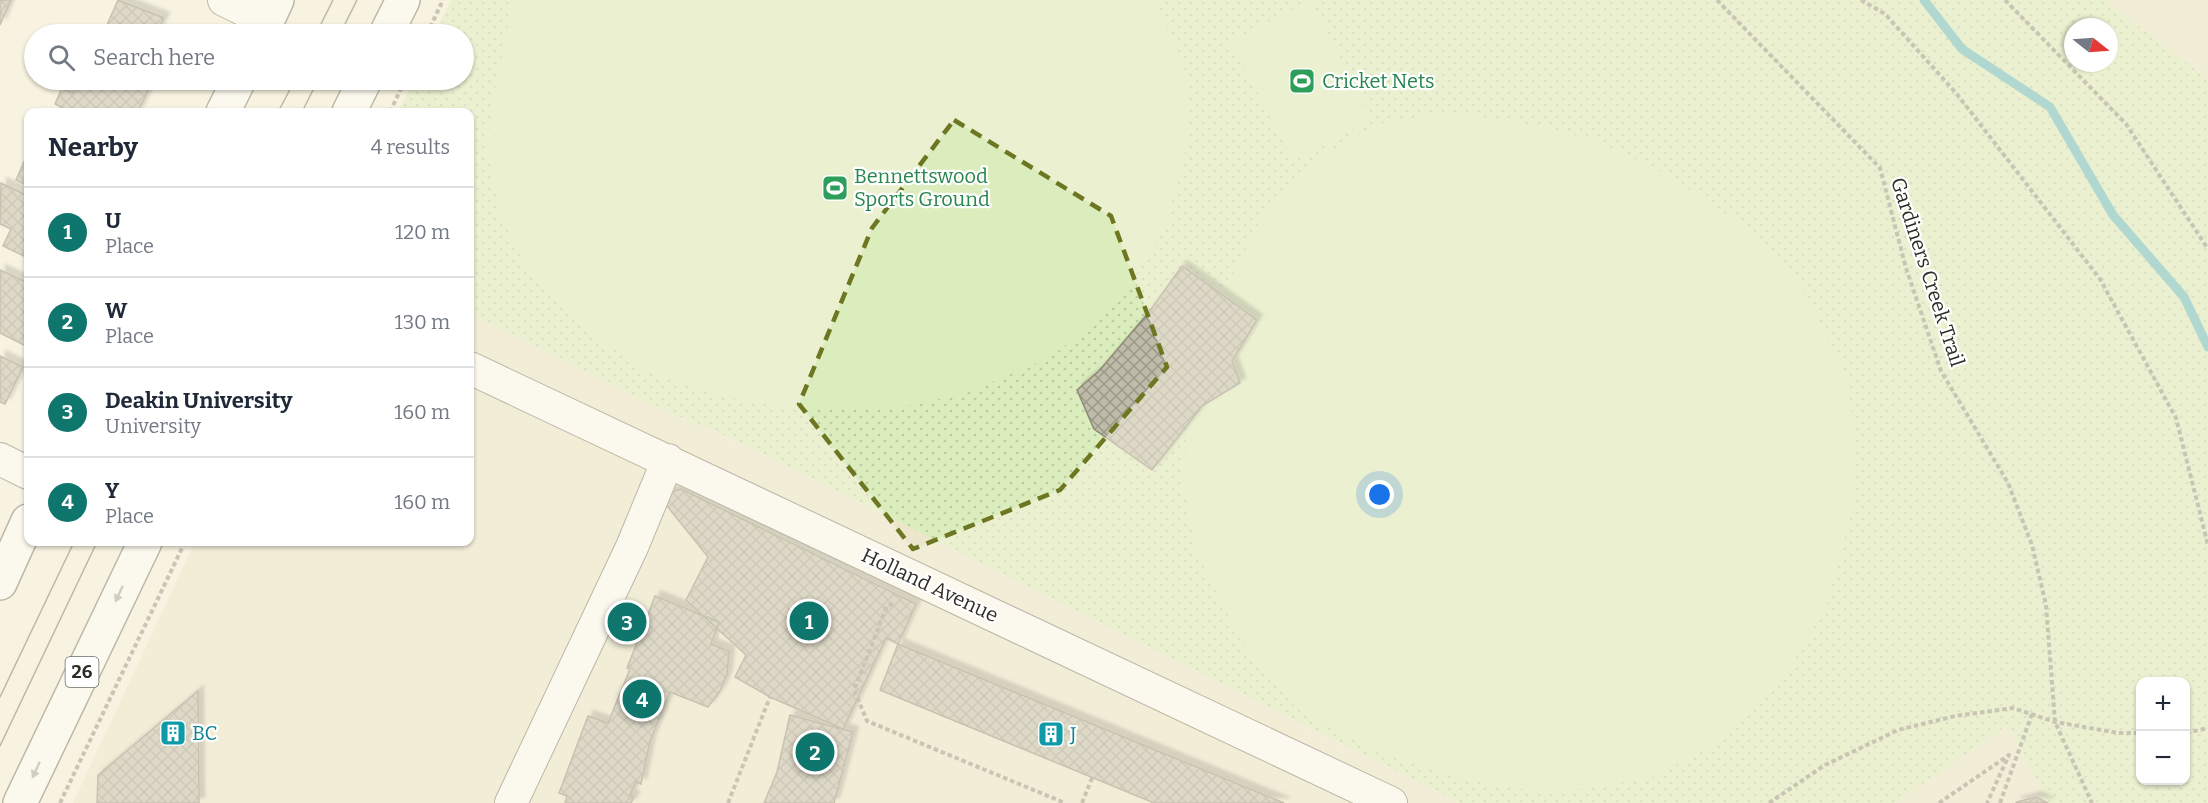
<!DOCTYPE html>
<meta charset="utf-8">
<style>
body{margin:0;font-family:Bitter,serif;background:#f6f6f7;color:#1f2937}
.controls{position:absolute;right:18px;bottom:18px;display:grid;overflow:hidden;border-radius:12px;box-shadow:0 2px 4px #0004}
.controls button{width:54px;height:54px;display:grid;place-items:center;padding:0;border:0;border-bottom:2px solid #e0e1e3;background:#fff;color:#1f2937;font:30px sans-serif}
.compass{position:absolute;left:2064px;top:18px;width:54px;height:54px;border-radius:50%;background:#fff;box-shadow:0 2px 4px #0004;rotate:107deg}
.you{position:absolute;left:1380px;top:495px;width:21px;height:21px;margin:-15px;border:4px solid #fff;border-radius:50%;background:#1a73e8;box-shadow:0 0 0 9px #1a73e833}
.badge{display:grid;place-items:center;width:39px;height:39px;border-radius:50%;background:#0f766e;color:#fff;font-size:20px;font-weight:700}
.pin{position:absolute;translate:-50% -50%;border:3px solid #fff;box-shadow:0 2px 6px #0006}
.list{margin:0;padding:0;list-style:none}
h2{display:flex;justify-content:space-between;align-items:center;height:78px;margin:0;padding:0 24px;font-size:26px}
h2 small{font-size:20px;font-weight:400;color:#747a83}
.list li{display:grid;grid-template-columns:39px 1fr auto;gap:18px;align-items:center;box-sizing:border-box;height:90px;padding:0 24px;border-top:2px solid #e0e1e3}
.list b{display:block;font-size:22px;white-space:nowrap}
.list p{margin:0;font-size:20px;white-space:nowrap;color:#747a83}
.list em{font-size:20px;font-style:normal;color:#747a83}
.icon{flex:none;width:33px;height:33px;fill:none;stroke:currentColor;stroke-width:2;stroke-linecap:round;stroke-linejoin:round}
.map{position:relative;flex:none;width:2208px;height:803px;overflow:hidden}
.search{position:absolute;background:#fff;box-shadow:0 2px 4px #0004;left:24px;top:24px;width:450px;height:66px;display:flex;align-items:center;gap:15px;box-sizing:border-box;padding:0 21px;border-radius:33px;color:#747a83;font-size:22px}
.panel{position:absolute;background:#fff;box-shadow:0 2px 4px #0004;left:24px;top:108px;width:450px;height:438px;border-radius:12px}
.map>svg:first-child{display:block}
</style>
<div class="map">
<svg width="2208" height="803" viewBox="0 0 2208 803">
<defs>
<pattern id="park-dots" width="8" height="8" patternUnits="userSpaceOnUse" patternTransform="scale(1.5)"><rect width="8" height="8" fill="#dbedbd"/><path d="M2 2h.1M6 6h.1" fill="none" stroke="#bccca2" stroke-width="1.8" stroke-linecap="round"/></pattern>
<pattern id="building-cross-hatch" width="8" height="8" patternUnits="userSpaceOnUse" patternTransform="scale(1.5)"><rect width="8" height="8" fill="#bfbba9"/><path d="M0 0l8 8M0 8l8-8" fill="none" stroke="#9c9889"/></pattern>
<filter id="shadow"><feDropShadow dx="5.5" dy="-5.5" stdDeviation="1.5" flood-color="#0004"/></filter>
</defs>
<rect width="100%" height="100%" fill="#f7f3e0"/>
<path fill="#ece6cd" d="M2104,0h104v79z
M470,313l189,95 80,34 721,361h-1387l122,-261h275z
M2008,725l40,78h-153z"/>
<path fill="url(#park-dots)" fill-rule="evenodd" d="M451,0h1653l104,79v724h-160l-40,-78 -113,78h-435l-721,-361 -80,-34 -189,-95v-201h-72l16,-32h50v-46h-29zM2073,27h36v36h-36zM2140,682h46v98h-46z"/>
<path fill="#dbedbd" d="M519,0h637l30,73v76l-20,77 -45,73 -69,57 -86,37 -72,16h-95l-66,-10 -87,-28 -66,-45 -51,-52 -29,-59 -14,-69 8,-53 17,-82z
M1310,0l63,119 -79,42 -64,-119z
M1449,112l98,15 52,15 69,33 72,49 60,60 45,89 9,56 -2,82 -27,98 -46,77 -71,62 -59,31 -99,15 -82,-14 -93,-28 -78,-43 -58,-71 -42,-84 -15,-73 8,-88 28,-91 44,-85 47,-53 69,-40z"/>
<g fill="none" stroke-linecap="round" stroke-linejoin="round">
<path stroke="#5bb9bd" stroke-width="9" d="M1924,0l38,49 88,58 63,108 71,82 24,50"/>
</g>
<path fill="url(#building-cross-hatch)" stroke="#8d8978" stroke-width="1.5" filter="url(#shadow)" d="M0,0h11l-11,25z
M118,0l46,18 -8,16h-53z
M79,80h50l20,8 -11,24h-68l-15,-8 7,-16 11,5z
M28,153v33l-12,-6z
M1,183l27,13v62l-25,-12 8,-17 -11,-5z
M1182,266l75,54 -25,41 8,22 -38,23 -50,64 -58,-41 -17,-39 22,-19 50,-59z
M0,270l28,13v64l-28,-14z
M0,356l23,11 -18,37 -5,-2z
M681,489l235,115 -18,40 -12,-6 -43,91 -73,-32 -35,-20 11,-22 -60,-55 22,-43 -49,-61z
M655,596l64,26 -8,22 18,7 -2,23 -7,17 -12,16 -38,-15 -20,49 -9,43 -5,-3 -6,14 4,2 -3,6h-66l2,-7 -8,-3 29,-77 20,7 22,-54 -3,-1z
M898,644l386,159h-130l-274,-113z
M198,691l1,112h-102l1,-28z
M790,715l63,17 -19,71h-70l13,-31z
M2036,797l12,6h-32l1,-1z"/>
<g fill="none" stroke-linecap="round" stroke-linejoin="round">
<defs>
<path id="minor" d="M224,0l43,21
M470,368l921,435
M0,459l28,14
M511,803l121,-256 36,-87"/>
<path id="highway" d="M261,34l16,-34
M386,34l17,-34
M223,112l16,-32
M349,112l16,-32
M0,583l28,-62
M20,803l125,-261"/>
</defs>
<use href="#minor" stroke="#757161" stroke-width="34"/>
<use href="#highway" stroke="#757161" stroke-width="36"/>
<path stroke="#918e81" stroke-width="4" stroke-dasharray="4.5 3" stroke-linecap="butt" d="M1717,0l163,168 26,100 35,103 67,112 24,62 14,60 9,117 37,81
M1861,0l24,14 71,79 144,186 76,139 32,127
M2005,0l121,124 82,125
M427,34l16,-34
M390,112l15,-32
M893,604l-6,2 -33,84 13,31 198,82
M2186,733l22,-5
M60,803l125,-261
M728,803l42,-106
M1082,803l10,-25
M1769,803l56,-38 73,-35 57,-14 58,-8 42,14 64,11h21
M1939,803l70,-48 -22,48
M2000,803l32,-89"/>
<use href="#minor" stroke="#fff" stroke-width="32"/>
<use href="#highway" stroke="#fff" stroke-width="33"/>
<path stroke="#747266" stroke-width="1.5" d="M316,34l17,-34
M340,34l17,-34
M278,112l17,-32
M302,112l16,-32
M0,697l74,-155
M0,746l97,-204"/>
</g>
<defs><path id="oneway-solid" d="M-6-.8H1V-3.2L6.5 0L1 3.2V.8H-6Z" transform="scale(1.5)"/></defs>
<g fill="#a1a09d">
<use href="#oneway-solid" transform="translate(119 594) rotate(115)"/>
<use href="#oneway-solid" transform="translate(36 770) rotate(115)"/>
</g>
<path d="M0 0H2208V803H0ZM954,120l157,96 56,151 -107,123 -147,59 -114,-145 73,-176z" fill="#f7f3e0" fill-opacity=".55" fill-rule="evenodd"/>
<path fill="none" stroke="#6d7621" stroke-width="4.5" stroke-dasharray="12 8" stroke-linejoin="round" d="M954,120l157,96 56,151 -107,123 -147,59 -114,-145 73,-176z"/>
<defs>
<symbol id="stadium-square" viewBox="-11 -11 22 22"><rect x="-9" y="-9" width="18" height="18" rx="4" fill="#2e9e5b" stroke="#fff"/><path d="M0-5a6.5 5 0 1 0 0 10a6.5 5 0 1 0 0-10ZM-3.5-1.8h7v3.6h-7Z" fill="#fff"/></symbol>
<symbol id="building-square" viewBox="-11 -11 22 22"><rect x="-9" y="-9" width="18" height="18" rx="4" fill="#0f9aa8" stroke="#fff"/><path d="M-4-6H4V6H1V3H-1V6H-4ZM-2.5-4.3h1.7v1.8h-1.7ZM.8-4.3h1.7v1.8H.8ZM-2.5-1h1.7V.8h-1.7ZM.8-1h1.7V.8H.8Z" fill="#fff"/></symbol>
</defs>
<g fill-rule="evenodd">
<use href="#stadium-square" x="1287" y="66" width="30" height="30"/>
<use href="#stadium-square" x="820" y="173" width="30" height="30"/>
<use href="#building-square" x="158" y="718" width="30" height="30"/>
<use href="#building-square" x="1036" y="719" width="30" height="30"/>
</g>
<g text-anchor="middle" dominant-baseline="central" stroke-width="4.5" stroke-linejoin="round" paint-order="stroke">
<rect fill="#fff" stroke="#6d6c66" stroke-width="1.5" x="65.5" y="657" width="33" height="30" rx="4.5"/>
<g font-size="18" font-weight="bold" fill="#2e2d25">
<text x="82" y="672">26</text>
</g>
<g font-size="20" fill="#27864d" stroke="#fff" text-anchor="start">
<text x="1322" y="81">Cricket Nets</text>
<text x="854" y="176">Bennettswood<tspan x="854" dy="23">Sports Ground</tspan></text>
</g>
<g font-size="20" fill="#2e2d25" stroke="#fff">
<text transform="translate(1928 272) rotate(72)">Gardiners Creek Trail</text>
<text transform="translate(930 585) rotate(25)">Holland Avenue</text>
</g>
<g font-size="20" fill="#0d838f" stroke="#fff" text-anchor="start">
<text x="192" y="733">BC</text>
<text x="1070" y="734">J</text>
</g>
</g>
</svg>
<div class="controls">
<button>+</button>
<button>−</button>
</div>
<svg class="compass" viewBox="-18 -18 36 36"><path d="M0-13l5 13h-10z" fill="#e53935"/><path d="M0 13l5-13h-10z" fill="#747a83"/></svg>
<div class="you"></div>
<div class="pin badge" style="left:809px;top:621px">1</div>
<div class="pin badge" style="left:815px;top:752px">2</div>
<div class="pin badge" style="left:627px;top:622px">3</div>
<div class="pin badge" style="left:642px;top:699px">4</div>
<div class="search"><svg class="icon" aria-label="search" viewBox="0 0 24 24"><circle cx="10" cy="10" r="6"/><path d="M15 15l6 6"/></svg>Search here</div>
<section class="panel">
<h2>Nearby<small>4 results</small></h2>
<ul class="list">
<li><span class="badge">1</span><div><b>U</b><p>Place</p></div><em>120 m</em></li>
<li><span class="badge">2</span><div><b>W</b><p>Place</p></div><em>130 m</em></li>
<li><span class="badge">3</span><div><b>Deakin University</b><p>University</p></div><em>160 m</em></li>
<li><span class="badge">4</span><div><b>Y</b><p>Place</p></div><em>160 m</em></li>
</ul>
</section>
</div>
